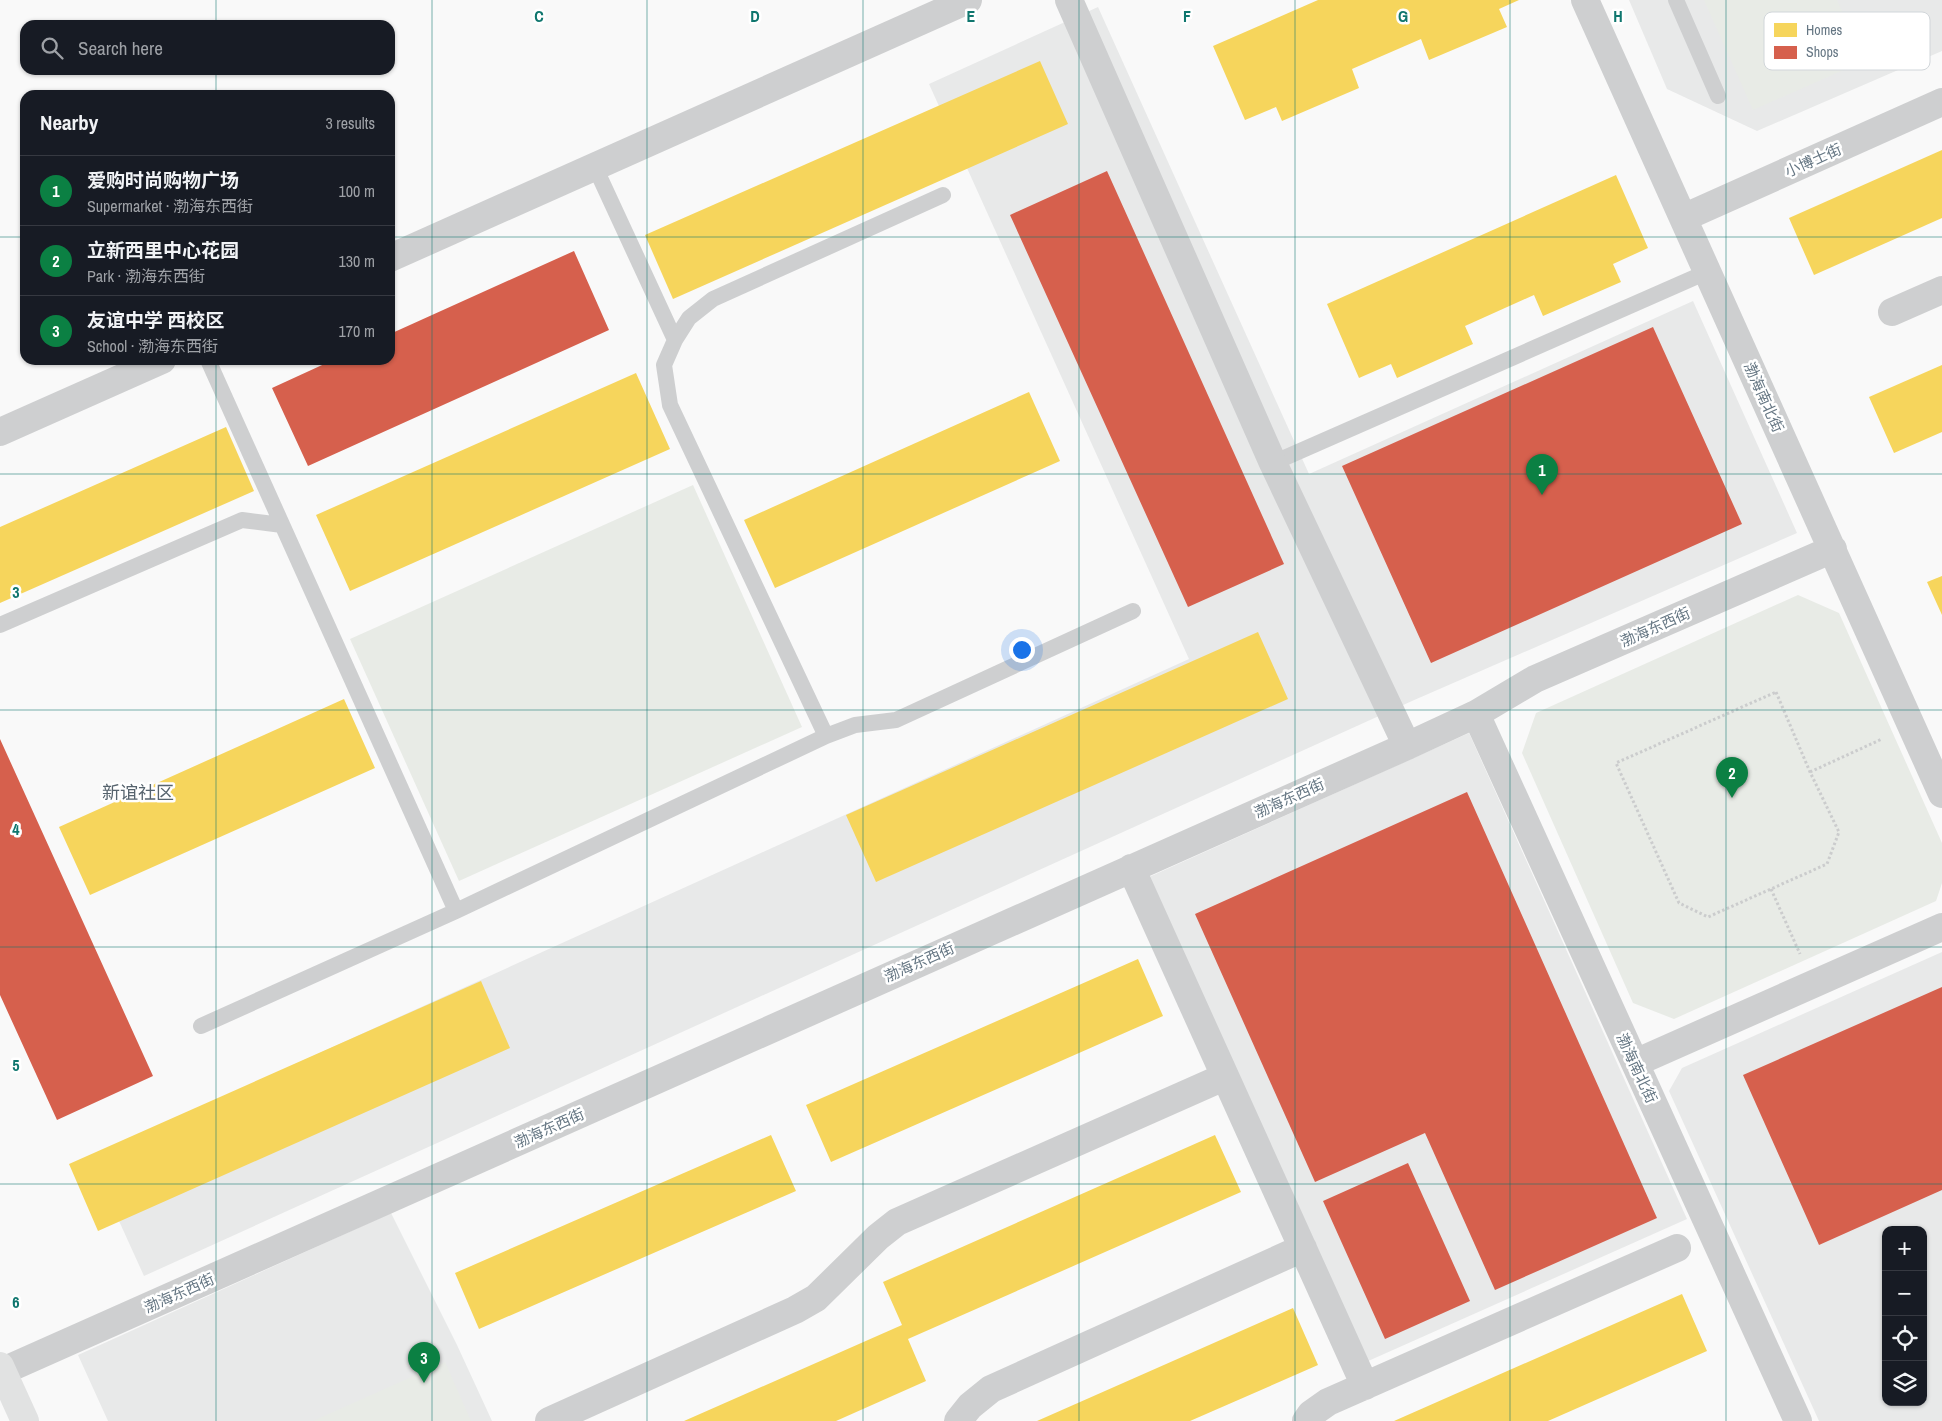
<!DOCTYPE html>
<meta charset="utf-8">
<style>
body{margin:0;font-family:"Archivo Narrow","Noto Sans SC",sans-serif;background:#242831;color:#f1f3f6}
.controls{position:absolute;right:15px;bottom:15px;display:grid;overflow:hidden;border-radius:10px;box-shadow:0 1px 4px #0004}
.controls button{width:45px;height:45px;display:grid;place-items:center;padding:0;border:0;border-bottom:1px solid #363941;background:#171b24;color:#f1f3f6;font:25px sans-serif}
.you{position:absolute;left:1021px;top:649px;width:18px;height:18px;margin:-12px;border:4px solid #fff;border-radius:50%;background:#1a73e8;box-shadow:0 0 0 8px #1a73e833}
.badge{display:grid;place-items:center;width:32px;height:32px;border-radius:50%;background:#0b8043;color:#fff;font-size:16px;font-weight:700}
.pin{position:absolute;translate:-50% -41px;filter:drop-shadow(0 1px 2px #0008)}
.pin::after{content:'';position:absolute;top:26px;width:18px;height:15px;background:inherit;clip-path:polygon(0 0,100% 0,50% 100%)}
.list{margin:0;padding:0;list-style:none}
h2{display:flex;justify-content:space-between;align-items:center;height:65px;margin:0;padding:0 20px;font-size:21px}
h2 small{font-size:16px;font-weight:400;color:#9ea1a6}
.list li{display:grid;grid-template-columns:32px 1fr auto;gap:15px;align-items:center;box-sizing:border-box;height:70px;padding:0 20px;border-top:1px solid #363941}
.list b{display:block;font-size:19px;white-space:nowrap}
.list p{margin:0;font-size:16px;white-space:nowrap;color:#9ea1a6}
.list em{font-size:16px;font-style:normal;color:#9ea1a6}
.icon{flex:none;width:28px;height:28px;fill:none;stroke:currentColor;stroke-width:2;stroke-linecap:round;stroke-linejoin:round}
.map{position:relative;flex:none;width:1942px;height:1421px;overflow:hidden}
.search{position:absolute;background:#171b24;box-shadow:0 1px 4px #0004;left:20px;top:20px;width:375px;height:55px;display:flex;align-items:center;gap:12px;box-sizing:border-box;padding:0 18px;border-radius:15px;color:#9ea1a6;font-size:19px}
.panel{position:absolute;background:#171b24;box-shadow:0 1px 4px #0004;left:20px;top:90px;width:375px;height:275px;border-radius:15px}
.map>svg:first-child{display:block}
</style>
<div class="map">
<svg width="1942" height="1421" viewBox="0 0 1942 1421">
<rect width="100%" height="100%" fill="#f9f9f9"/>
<path fill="#e8e9e9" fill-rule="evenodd" d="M1629,0h313v51l-185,80 -90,-42z
M1098,7l211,467 384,-173 104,232 -385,168 -1268,575 -54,-119 1099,-498 -260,-575z
M1469,733l218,486 -321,143 -217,-485z
M1942,952v469h-123l-150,-330 13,-23zM1886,1230h37v172h-37z
M391,1213l66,132 35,76h-384l-30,-66z"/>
<path fill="#e8ebe6" d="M1704,0h133l27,61 -111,49z
M693,485l109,242 -343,154 -109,-242z
M1798,595l41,18 103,230v40l-6,18 -262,118 -41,-16 -111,-250 14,-40z
M445,1362l26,59h-158z"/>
<path fill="#f6d55c" d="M1318,0h201l-20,9 8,18 -78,33 -8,-21 -69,30 7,19 -77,33 -6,-14 -31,13 -32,-74z
M1040,61l28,63 -395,175 -28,-64z
M1942,150v68l-128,57 -25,-57z
M1616,175l32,73 -35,16 8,18 -78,34 -9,-21 -69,31 8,18 -76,34 -6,-14 -32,14 -32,-74z
M1942,365v67l-48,21 -25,-56z
M636,373l34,76 -320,142 -34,-76z
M1029,392l31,69 -285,127 -31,-68z
M226,427l28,64 -254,112v-76z
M1942,576v39l-15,-33z
M1258,632l30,67 -412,183 -30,-67z
M344,699l31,69 -285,127 -31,-68z
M1138,959l25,57 -332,146 -25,-57z
M481,981l29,67 -412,183 -29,-67z
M771,1135l25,56 -317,138 -24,-56z
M1215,1135l26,57 -333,147 18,42 -90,40h-152l218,-96 -19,-43z
M1682,1294l25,57 -159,70h-154z
M1293,1308l25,57 -128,56h-153z"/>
<path fill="#d6604d" d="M1107,171l177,393 -96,43 -178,-392z
M574,251l35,79 -301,136 -36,-78 61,-28h57v-26z
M1653,327l89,197 -311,139 -89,-197z
M0,739l153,337 -96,44 -57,-125z
M1467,792l190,426 -162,72 -70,-157 -110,49 -120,-268z
M1942,987v203l-123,55 -76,-170z
M1408,1163l62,138 -85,38 -62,-138z"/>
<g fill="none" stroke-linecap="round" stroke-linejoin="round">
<path stroke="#cbcccd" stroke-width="3" stroke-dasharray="2.5 2.5" stroke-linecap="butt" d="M1776,692l34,80 29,60 -12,32 -119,53 -29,-14 -63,-140z
M1810,772l72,-33
M1771,889l29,65"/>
<path stroke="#cecfd0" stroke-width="16" d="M1676,0l42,96
M675,340l14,-22 24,-19 230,-104
M208,360l248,551
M1273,463l434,-191
M0,625l242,-105 40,5
M826,736l29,-11 41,-5 237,-109
M201,1026l255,-115 370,-175 -156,-331 -6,-40 11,-25 -80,-173"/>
<path stroke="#cecfd0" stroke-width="28" d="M1069,0l204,463 134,283
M1585,0l357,794
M1683,218l259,-116
M390,258l578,-258
M1892,312l50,-22
M0,432l162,-72
M1476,714l322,707
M1131,868l234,518
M1635,1063l307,-136
M3,1371l1404,-625 69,-32 59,-35 298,-130
M549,1421l246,-111 21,-12 62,-61 19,-15 327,-145
M958,1421l12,-15 21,-17 312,-141
M1306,1421l5,-7 17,-12 349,-154"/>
<path stroke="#e1e2e2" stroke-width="28" d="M0,1366l25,55"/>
</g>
<path fill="none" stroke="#0f766e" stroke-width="1" stroke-opacity="0.55" d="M216,0v25M432,0v1421M647,0v1421M863,0v1421M1079,0v1421M1295,0v1421M1510,0v1421M1726,0v1421M216,70v25M0,237h25M390,237h1552M216,360v1061M0,474h1942M0,710h1942M0,947h1942M0,1184h1942"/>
<g text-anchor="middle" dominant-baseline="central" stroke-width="5" stroke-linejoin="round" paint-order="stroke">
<g font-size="15" fill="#657683" stroke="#fff">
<text transform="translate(1813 160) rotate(-24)">小博士街</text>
<text transform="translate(1764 397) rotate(66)">渤海南北街</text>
<text transform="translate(1655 627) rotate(-24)">渤海东西街</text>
<text transform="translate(1289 798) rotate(-24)">渤海东西街</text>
<text transform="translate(919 962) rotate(-24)">渤海东西街</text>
<text transform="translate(1637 1068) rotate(65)">渤海南北街</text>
<text transform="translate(549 1128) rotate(-24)">渤海东西街</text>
<text transform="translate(179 1293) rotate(-24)">渤海东西街</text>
</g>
<g font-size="18" fill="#57646e" stroke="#fff">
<text x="138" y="792">新谊社区</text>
</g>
</g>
<rect x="1764" y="12" width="166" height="58" rx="8" fill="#fff" stroke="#d1d6da" stroke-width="1"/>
<rect x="1774" y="23" width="23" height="14" fill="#f6d55c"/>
<rect x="1774" y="46" width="23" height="13" fill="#d6604d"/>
<g font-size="14" fill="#657683">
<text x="1806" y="35">Homes</text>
<text x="1806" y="57">Shops</text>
</g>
<g font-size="16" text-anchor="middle" font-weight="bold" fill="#0f766e" stroke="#fff" stroke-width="5" stroke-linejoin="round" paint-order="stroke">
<text x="539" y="22">C</text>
<text x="755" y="22">D</text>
<text x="971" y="22">E</text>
<text x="1187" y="22">F</text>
<text x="1403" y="22">G</text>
<text x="1618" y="22">H</text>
<text x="16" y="598">3</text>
<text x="16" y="835">4</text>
<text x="16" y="1071">5</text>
<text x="16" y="1308">6</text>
</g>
</svg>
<div class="controls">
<button>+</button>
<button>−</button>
<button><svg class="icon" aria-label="locate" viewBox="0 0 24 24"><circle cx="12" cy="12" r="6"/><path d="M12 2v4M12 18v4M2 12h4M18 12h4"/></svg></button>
<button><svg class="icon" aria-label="layers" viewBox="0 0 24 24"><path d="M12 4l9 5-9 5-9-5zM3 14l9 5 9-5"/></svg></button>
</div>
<div class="you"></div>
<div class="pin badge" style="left:1542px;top:495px">1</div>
<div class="pin badge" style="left:1732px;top:798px">2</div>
<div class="pin badge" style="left:424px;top:1383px">3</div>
<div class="search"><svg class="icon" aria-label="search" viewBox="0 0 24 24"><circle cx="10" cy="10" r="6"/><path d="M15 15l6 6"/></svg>Search here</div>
<section class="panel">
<h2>Nearby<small>3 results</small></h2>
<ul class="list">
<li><span class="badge">1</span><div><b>爱购时尚购物广场</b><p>Supermarket · 渤海东西街</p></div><em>100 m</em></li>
<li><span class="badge">2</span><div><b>立新西里中心花园</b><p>Park · 渤海东西街</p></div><em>130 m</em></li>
<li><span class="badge">3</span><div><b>友谊中学 西校区</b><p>School · 渤海东西街</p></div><em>170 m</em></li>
</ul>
</section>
</div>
